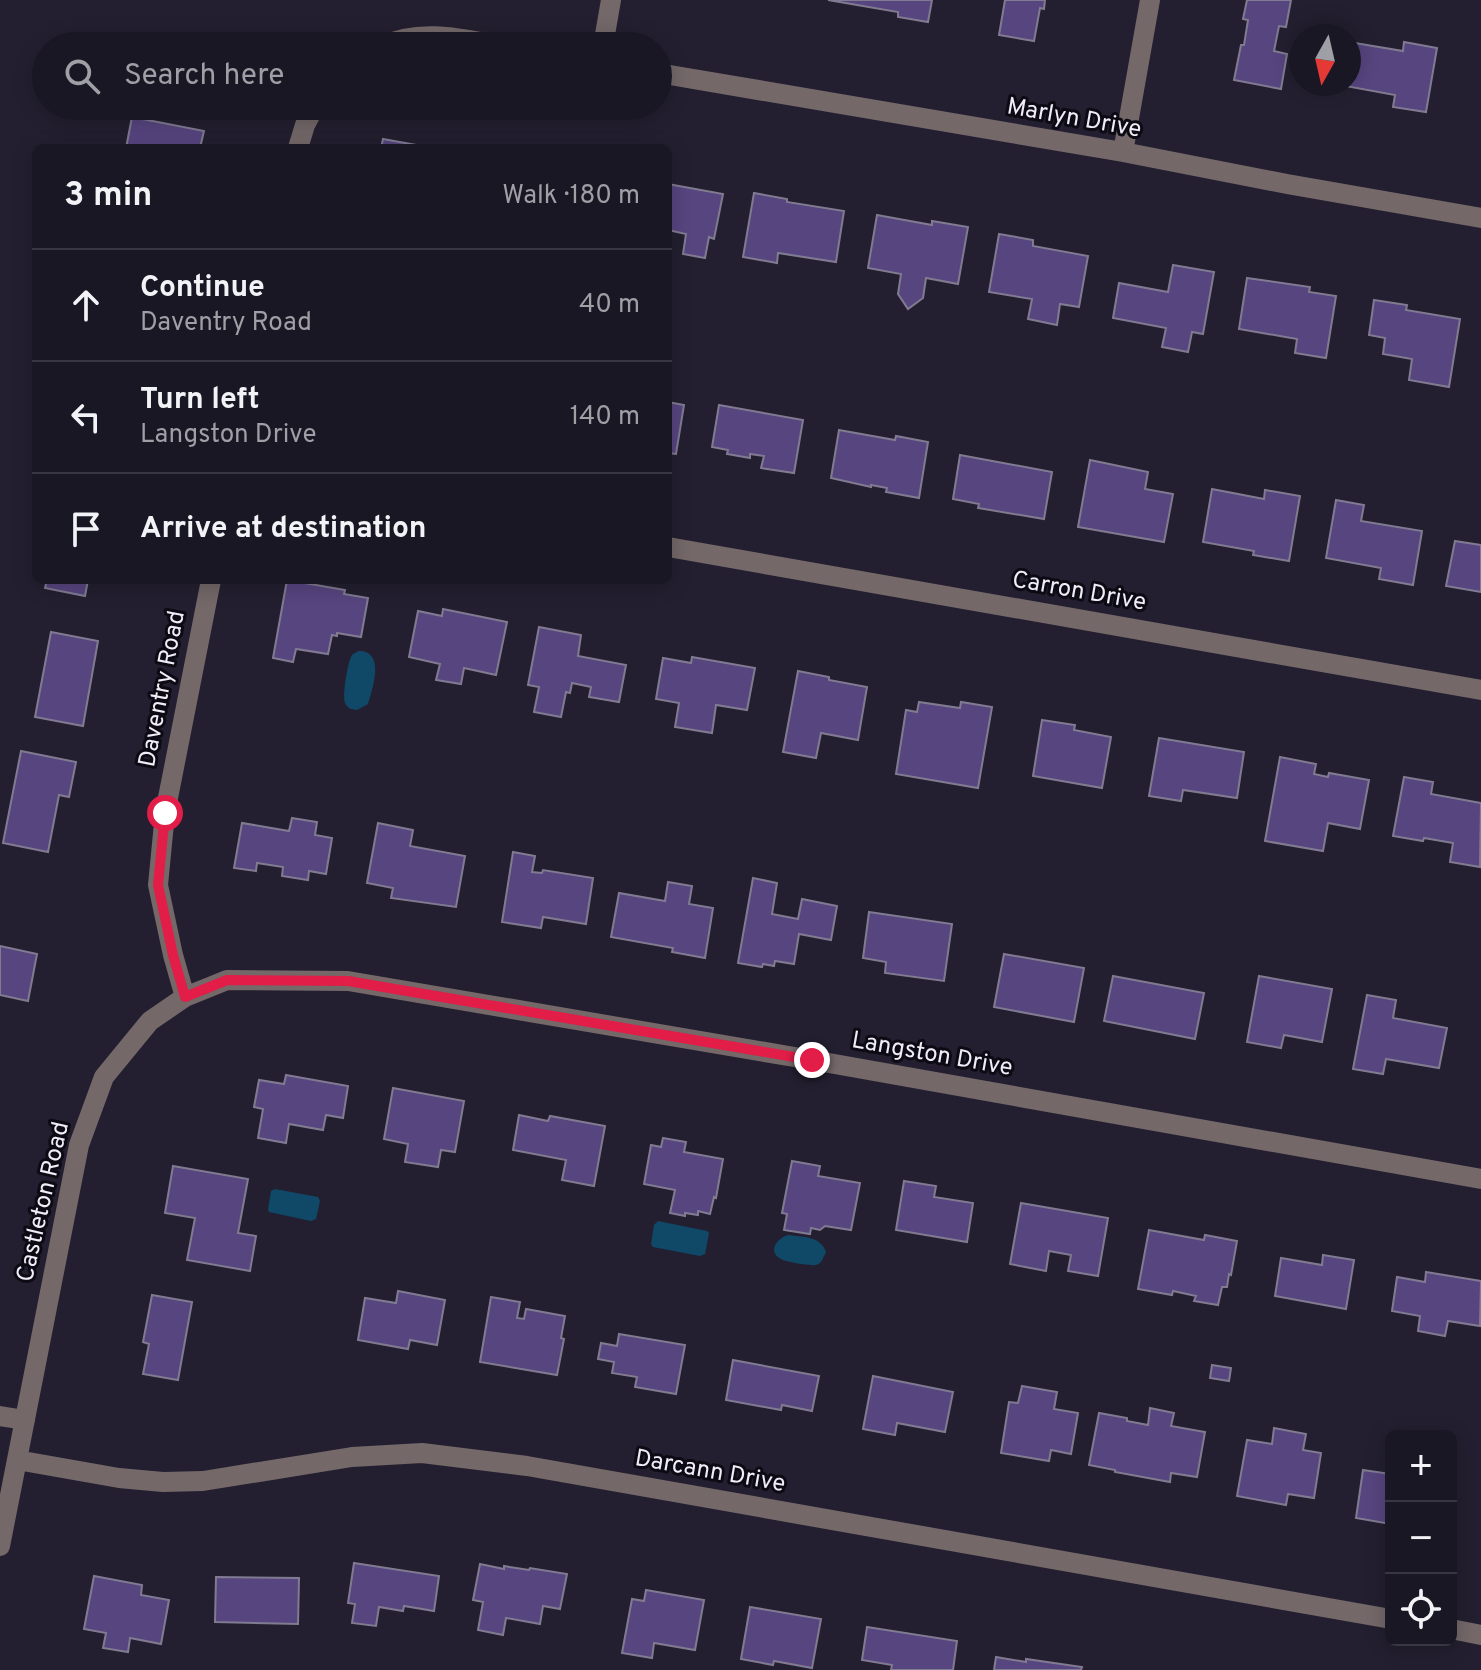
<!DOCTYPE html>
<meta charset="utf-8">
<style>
body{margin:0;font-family:Overpass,sans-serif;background:#272431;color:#f1f3f6}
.controls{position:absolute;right:24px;bottom:24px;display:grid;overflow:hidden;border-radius:12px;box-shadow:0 4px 20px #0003}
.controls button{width:72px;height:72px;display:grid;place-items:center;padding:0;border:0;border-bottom:2px solid #383641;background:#1a1724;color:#f1f3f6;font:40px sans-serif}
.compass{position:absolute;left:1289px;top:24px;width:72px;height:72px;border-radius:50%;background:#1a1724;box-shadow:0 4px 20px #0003;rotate:188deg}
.stop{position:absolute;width:24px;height:24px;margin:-18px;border:6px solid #e11d48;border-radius:50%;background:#fff}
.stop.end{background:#e11d48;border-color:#fff;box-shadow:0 2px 8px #0008}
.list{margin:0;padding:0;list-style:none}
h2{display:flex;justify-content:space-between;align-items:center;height:104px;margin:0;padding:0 32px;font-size:34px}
h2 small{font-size:26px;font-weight:400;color:#9f9fa6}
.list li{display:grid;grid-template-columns:52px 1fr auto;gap:24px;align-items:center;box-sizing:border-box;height:112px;padding:0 32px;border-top:2px solid #383641}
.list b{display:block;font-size:30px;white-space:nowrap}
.list p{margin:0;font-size:26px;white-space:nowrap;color:#9f9fa6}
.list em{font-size:26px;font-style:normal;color:#9f9fa6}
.icon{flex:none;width:44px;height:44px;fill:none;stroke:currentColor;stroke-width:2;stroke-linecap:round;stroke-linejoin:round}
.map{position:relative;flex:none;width:1481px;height:1670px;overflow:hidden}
.search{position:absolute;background:#1a1724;box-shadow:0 4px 20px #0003;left:32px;top:32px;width:640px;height:88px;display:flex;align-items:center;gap:20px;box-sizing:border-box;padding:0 28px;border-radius:44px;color:#9f9fa6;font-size:30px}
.panel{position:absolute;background:#1a1724;box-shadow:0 4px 20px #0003;left:32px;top:144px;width:640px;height:440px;border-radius:12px}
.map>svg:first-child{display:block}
</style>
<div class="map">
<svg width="1481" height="1670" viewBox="0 0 1481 1670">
<rect width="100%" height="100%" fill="#231f30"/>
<path fill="#0f4967" d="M359,651c26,0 14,36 9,53l-11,6c-6,-1 -9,-1 -12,-7 -3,-6 3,-43 7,-48 2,-2 5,-3 7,-4z
M275,1189l43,8 2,4 -4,18 -5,2 -42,-9 -1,-3 3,-18z
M658,1221l49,10 2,2 -4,21 -5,2 -47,-9 -2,-3 3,-19z
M788,1235c14,2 33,1 38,17l-5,10c-2,1 -3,3 -6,3 -4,1 -30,-3 -34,-6 -14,-7 -4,-21 7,-24z"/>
<path fill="#57457f" stroke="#807b91" stroke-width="2" d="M828,0h104l-4,22 -30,-5v-5z
M1005,0h40l-1,9 -4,-1 -6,33 -35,-6z
M1247,0h44l-5,27 -7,-1 -5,25 13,3 -6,35 -47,-9 7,-35h3l4,-25 -5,-1z
M1349,42l54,9 1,-9 33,6 -11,64 -33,-5 2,-12 -55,-10v-1h9z
M132,117l72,14 -4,17h-74z
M383,139l50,9h-52z
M668,184l55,10 -9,45 -5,-2 -4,21 -22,-4 3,-20 -18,-4z
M754,193l33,6v3l57,9 -8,51 -58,-9 -1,10 -34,-6z
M877,215l55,10v-4l36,6 -10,57 -32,-6 -3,20 -15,11 -10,-15 3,-20 -33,-6z
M999,234l34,6v6l55,10 -9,51 -19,-3 -3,21 -29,-6 4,-20 -43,-7z
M1173,265l41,7 -11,62 -11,-2 -4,20 -26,-5 4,-19 -53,-10 6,-35 49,9z
M1247,278l63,9 -1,5 27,4 -10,62 -31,-5 2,-14 -58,-10z
M1374,300l33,5 -1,5 54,9 -11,68 -40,-7 3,-21 -29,-5 2,-16 -16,-3z
M668,402l16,3 -8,49 -8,-1z
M719,405l84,15 -9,53 -33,-5 3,-12 -14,-2v4l-23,-4 1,-4 -16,-3z
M839,430l56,10 1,-4 32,6 -9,56 -33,-6 1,-4 -16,-3v2l-40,-9z
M960,455l92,17 -8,47 -66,-11 1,-4 -26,-5z
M1090,460l58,12 -3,17 28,5 -9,48 -86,-15z
M1212,489l52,10 1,-9 35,6 -11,65 -36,-6 1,-4 -51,-9z
M1336,500l28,5 -3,16 61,10 -9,54 -34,-6 2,-11 -55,-10z
M1455,541l26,4v47l-35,-6z
M47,580h41l-3,16 -40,-8z
M287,580l58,10 -1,4 24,4 -7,39 -24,-4v3l-5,-1 -4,19 -32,-5 -3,13 -20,-4z
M443,609l64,13 -11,53 -32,-7 -3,16 -25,-4 4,-16 -31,-7 9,-46 24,5z
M539,627l42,8 -3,21 48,9 -7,37 -30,-5 2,-10 -19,-4 -2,10 -4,-1 -5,25 -27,-5 5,-25 -11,-2z
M51,632l47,9 -15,85 -48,-9z
M692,657l63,11 -8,42 -31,-5 -4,28 -37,-6 4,-24 -23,-4 7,-41 28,5z
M798,671l31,6v3l38,7 -9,53 -37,-7 -5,25 -33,-6z
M919,702l41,6 1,-6 31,5 -14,81 -82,-14 10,-64 11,2z
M1042,720l33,5 -1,5 37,7 -9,51 -69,-12z
M1159,738l85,14 -7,46 -54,-8 -2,11 -32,-5z
M21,751l55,11 -7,35 -10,-2 -11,57 -45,-9z
M1280,757l36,7 -2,10 14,3 1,-4 40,7 -9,49 -32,-6 -5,28 -58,-10z
M1404,777l29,5 -2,12 50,9 -1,64 -30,-5 3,-19 -29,-5 -1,3 -30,-5z
M292,818l25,4 -2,13 17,3 -6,36 -17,-3 -1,9 -26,-4 1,-9 -26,-4 -1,8 -22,-3 8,-45 47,8z
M378,823l35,7 -3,16 55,10 -9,51 -65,-9 2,-10 -26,-5z
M513,852l22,4 -3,16 10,1 1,-3 50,8 -7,46 -43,-7 -2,11 -39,-6z
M753,878l24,5 -5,31 26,5 4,-20 35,7 -6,34 -32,-6 -5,30 -19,-3 -1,5 -11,-2 -1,3 -24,-4z
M668,882l24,4 -3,18 24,4 -8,50 -33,-6 1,-4 -62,-11 8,-44 46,8z
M869,912l83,12 -8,57 -59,-8 1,-11 -23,-4z
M0,946l37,8 -9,47 -28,-6z
M1004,954l80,14 -10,54 -80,-15z
M1113,976l91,17 -9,46 -91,-18z
M1259,976l73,13 -10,53 -38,-7 -3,13 -34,-6z
M1367,995l29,5 -3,18 54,10 -8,40 -53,-9 -3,15 -30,-5z
M286,1075l62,11 -5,32 -17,-3 -3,15 -34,-6 -3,19 -28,-5 5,-29 -9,-2 5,-27 25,4z
M393,1088l71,13 -9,51 -14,-2 -3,17 -33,-5 3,-18 -24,-5z
M519,1115l29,6 2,-5 55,10 -11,60 -32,-6 4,-20 -53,-10z
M663,1138l23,4 -2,10 39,7 -7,39 -2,-1 -4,17 -12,-3v4l-13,-2v3l-15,-3 5,-23 -31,-6 7,-39 10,2z
M792,1161l28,5 -2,10 42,7 -9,47 -26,-4 -5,4 -9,-2 -1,6 -26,-4 3,-16 -5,-1z
M173,1166l75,13 -10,54 18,3 -6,35 -63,-11 8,-42 -30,-5z
M904,1181l32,5 -2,11 39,6 -6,39 -71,-12z
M1021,1203l87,15 -10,58 -30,-5 3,-16 -22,-4 -3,20 -36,-7z
M1149,1230l55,10 1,-5 32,6 -6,34 -2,-1 -2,13h-5l-4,18 -24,-4 2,-5 -23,-5 -1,4 -34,-6z
M1323,1255l31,5 -8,49 -71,-13 6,-38 41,7z
M1426,1272l55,9 -1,45 -32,-5 -3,15 -27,-5 2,-15 -28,-5 5,-34 28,5z
M398,1291l47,9 -8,45 -27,-5 -2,9 -50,-9 7,-42 31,5z
M152,1295l40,7 -14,78 -35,-6 6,-30 -6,-2z
M491,1297l29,5 -3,16 7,1 2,-10 39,7 -4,22 3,1 -7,36 -77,-13z
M619,1334l66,11 -9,49 -41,-7 2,-10 -25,-4 2,-11 -16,-3 3,-16 16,3z
M733,1360l86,16 -7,35 -30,-6 -1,5 -55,-10z
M1212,1365l19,3 -2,13 -19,-3z
M873,1376l80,16 -8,40 -48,-9 -2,12 -32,-6z
M1022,1386l35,6 -3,17 24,4 -7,41 -20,-4 -2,11 -48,-8 8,-51 9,1z
M1150,1408l24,5 -3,13 34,6 -8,45 -26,-4 -1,9 -55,-10v-2l-26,-5 10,-52 28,5v3l21,4z
M1274,1428l32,6 -3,16 18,3 -7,45 -26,-4 -2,11 -49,-9 10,-56 25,4z
M1363,1470l28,4v50l-35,-6z
M354,1563l85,13 -5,35 -30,-5 -1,5 -24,-4 -3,19 -24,-3 3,-19 -7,-1z
M480,1564l24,5v-3l25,4 1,-2 37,6 -7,35 -17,-3 -3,18 -34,-6 -3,17 -25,-5 5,-28 -10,-2z
M94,1576l48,9 -1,10 28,5 -8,44 -31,-6 -2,14 -25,-4 3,-15 -22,-4z
M216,1577l83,1 -1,46 -83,-2z
M646,1590l58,10 -9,50 -41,-7 -2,15 -30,-5 10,-54 12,2z
M750,1607l71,12 -9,49 -38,-7 -1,4 -32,-6z
M867,1627l90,14 -4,29h-62l1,-5 -30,-5z
M996,1657l30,5v-3l56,8 -1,3h-87z"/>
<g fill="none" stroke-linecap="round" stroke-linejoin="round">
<path stroke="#746869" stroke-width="20" d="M383,46c37,-18 80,-7 119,0
M603,46l8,-46
M658,73l465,79 164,32 194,34
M298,148l7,-23 10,-19
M1123,152l27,-152
M668,547l813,143
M185,997l-12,-42 -15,-70 7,-72 46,-233
M0,1416l25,4
M17,1460l102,18 44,4 40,-1 149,-24 70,-4 105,13 864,153
M0,1546l79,-401 25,-68 46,-56 35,-24 42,-17 121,1 464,79 669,119
M1451,1629l30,6"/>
</g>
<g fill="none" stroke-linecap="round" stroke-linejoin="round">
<path stroke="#e11d48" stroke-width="10" d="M165,813l-7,72 15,70 12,42 42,-17 121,1 464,79"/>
</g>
<g text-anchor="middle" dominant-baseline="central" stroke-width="6" stroke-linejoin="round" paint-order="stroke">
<g font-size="24" fill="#f0edf9" stroke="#0c0a12">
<text transform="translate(1074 119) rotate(10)">Marlyn Drive</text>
<text transform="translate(1079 592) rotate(10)">Carron Drive</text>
<text transform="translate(163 689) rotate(-79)">Daventry Road</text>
<text transform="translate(932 1055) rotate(10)">Langston Drive</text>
<text transform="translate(44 1202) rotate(-77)">Castleton Road</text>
<text transform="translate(710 1472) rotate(10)">Darcann Drive</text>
</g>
</g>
</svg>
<div class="controls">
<button>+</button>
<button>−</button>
<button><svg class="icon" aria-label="locate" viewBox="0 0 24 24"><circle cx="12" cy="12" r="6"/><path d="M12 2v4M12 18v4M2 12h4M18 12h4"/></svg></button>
</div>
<svg class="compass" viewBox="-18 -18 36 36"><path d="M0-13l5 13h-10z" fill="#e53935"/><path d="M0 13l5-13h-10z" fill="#9f9fa6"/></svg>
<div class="stop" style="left:165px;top:813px"></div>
<div class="stop end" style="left:812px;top:1060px"></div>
<div class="search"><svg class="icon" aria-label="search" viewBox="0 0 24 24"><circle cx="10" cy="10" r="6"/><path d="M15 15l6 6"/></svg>Search here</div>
<section class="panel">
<h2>3 min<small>Walk · 180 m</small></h2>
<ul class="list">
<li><svg class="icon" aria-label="ahead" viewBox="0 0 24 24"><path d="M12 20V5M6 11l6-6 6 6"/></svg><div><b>Continue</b><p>Daventry Road</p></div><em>40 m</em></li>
<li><svg class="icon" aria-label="left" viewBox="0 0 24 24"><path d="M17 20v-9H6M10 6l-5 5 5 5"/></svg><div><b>Turn left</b><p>Langston Drive</p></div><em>140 m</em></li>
<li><svg class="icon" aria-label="arrive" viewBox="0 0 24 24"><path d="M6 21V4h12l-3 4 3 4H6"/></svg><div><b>Arrive at destination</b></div></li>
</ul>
</section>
</div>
